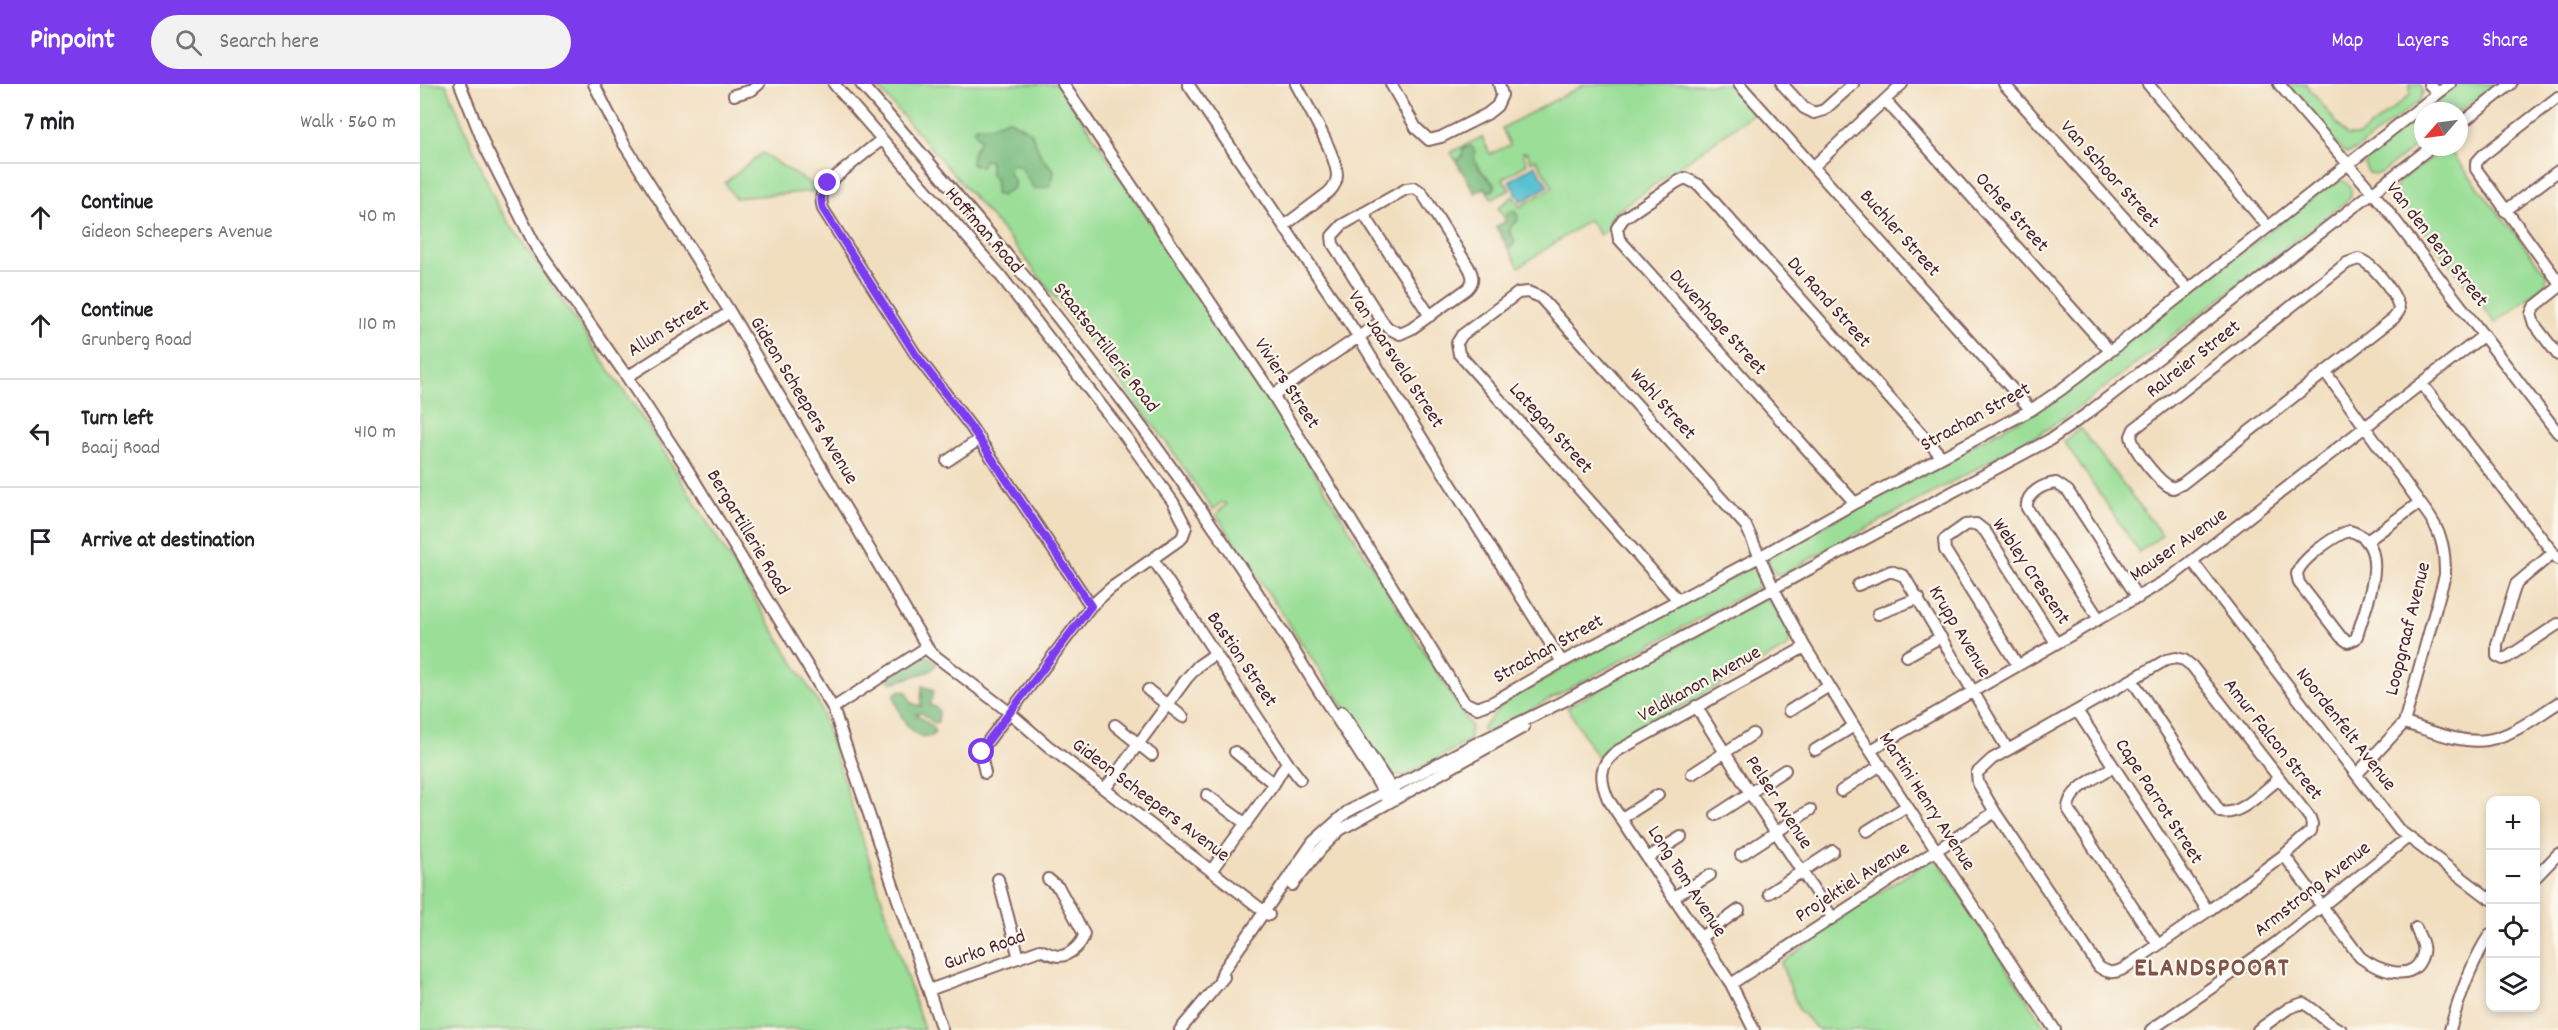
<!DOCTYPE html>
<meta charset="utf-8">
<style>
body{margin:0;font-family:Dekko,sans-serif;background:#f2f2f2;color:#202124}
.controls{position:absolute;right:18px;bottom:18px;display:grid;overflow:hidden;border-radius:12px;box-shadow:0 3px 9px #0003}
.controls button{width:54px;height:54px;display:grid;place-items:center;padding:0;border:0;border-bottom:2px solid #e0e0e0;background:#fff;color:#202124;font:30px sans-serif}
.compass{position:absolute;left:1994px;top:18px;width:54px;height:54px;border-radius:50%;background:#fff;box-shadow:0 3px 9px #0003;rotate:242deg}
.stop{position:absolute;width:18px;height:18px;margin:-14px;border:4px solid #7c3aed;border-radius:50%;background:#fff}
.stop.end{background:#7c3aed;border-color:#fff;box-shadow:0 2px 6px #0008}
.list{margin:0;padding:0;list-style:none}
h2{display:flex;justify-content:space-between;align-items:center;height:78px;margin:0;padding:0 24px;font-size:26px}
h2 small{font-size:20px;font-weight:400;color:#757577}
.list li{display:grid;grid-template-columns:39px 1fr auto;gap:18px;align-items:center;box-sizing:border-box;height:108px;padding:0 24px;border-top:2px solid #e0e0e0}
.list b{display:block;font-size:22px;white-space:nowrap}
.list p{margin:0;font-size:20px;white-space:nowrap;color:#757577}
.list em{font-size:20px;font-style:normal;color:#757577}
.icon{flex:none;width:33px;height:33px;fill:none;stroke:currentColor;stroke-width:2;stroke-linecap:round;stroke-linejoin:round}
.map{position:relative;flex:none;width:2138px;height:946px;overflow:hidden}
header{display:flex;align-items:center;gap:36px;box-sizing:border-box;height:84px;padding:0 30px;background:#7c3aed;color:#fff}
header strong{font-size:28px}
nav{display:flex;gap:33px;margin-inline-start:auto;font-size:21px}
.search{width:420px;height:54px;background:#f2f2f2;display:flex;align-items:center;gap:15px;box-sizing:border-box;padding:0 21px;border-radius:33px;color:#757577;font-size:22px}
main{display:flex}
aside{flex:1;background:#fff}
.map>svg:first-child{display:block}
</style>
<header>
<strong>Pinpoint</strong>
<div class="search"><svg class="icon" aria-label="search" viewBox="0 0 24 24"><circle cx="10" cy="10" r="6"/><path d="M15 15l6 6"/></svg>Search here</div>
<nav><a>Map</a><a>Layers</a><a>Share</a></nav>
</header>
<main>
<aside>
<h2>7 min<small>Walk · 560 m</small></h2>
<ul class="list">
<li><svg class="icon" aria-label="ahead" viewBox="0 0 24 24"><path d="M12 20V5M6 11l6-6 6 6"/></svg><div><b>Continue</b><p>Gideon Scheepers Avenue</p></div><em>40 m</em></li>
<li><svg class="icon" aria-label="ahead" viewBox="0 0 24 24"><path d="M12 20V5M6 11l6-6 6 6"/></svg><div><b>Continue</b><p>Grunberg Road</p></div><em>110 m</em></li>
<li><svg class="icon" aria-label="left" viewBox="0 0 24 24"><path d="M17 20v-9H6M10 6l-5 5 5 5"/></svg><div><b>Turn left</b><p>Baaij Road</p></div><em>410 m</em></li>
<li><svg class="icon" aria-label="arrive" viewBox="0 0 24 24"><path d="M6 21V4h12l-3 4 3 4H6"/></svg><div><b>Arrive at destination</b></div></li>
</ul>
</aside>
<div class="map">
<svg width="2138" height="946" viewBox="0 0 2138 946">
<rect width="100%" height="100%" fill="#fbf7ec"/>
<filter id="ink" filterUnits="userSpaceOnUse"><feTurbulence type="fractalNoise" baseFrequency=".0167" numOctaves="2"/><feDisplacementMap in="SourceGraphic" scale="12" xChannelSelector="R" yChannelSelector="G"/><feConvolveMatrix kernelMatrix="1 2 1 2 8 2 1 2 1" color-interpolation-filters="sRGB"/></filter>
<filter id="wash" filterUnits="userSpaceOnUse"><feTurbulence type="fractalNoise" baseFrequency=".008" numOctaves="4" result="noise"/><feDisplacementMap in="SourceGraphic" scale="24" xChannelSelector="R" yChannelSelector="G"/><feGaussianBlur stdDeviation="1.35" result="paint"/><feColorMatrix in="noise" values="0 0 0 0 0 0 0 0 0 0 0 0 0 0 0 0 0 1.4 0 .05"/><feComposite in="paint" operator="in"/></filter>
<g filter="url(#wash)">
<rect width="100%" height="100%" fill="#f1debf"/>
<path fill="#9ade97" stroke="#727e61" stroke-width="1.5" d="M0,0h26l51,121 154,226 168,273 105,326h-504z
M455,0h184l230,347 182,296 -2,14 -63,35 -12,-1 -8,-5 -170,-256 11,-10 -5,-2 -9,8 -47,-68 -156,-203z
M1165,0h144l25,29 -142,102 -3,14 -9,6 -11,-15 -70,47 -11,-19 5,-2 -1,-11 -3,-4 3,-6 -5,-6 -1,2 -8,-13 15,-12 7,11 33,-20 -17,-28 -5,3 -3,-9 -5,-1 4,12 -24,15 7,11 -18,9 -5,-8 7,-1 1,-5 -20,-21 -2,-6 -10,-2 -7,5 -5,-9 31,-15 8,17 20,-9 -8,-17z
M1866,0h20l41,52h12l51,-41v-11h10l3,8 -3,8 -66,51 -7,2 -6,-3z
M2039,0h37l-37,28 -35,-1z
M2003,28v28l-40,32 -6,2 -9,-1 -3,-8 3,-11z
M2027,63l100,128 -1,9 -51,39 -99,-129 1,-11z
M342,69l49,31 4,7 -80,7 -10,-15z
M1916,96l8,1c7,5 10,12 4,19l-275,212 -35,23 -255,139h-7l-9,-13 1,-5 266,-144z
M1660,344l82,107 -23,17 -75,-111z
M1332,482l6,4 4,7 -4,10 -271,146 -4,-1 -1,-4 28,-31z
M1343,515l11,4c7,13 23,30 13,44l-183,104 -6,8 -31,-52z
M1512,775l7,3 108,168h-229l-19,-20 -18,-47 29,-20 16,-17z"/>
<path fill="#7bbd80" stroke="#626e56" stroke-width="1.5" d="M588,35l23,13 11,26 12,12 -1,9 -4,8 -15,2 -13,-22 -8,-3 -3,1 -1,9 5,7v6l-13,9 -6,-2 1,-12 -6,-11v-10l-6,-1 -3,7 -10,-3 1,-10 8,-14 -6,-10 1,-3 17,-2z
M1051,62l4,5c-4,15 11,24 20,34l-1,5 -7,1 -2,-4 -10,6 -19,-32 6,-5 1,-8z
M1095,127l3,6 -1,5 -5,3 -3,6 6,10 -2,5 -5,2 -12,-21 10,-6 2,-9z
M504,571l12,6v4l-6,6 -35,11h-5l-2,-5z
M502,602l12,4 -4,15 7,3 2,4 -1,10 -4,1 -12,-10 -6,1 16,12 3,6 -3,4c-22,6 -34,-24 -38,-41l4,-4 9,1 4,11 10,3z"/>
<path fill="#56c1d2" stroke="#50707e" stroke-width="1.5" d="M1115,81l13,21 -27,16 -12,-21z"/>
</g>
<g filter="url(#ink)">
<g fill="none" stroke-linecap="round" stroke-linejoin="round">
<defs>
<path id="minor" d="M40,0l26,65 50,98 91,130 56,85 150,246 109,322
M174,0l30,60 106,168 200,340 79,60 39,34 221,169
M414,0l166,191 125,161 48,66 13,25 -4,11 -71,50 -20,18 -106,139 -3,15 3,13
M441,0c164,186 320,379 448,591 26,43 56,83 80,127
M643,0l210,311 191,307 13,6 16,-6 69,-40 197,-105 96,-54 176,-93 31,-21 388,-305
M768,0l170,252 204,326
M971,0l25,44 13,12 12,-3 46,-23 10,-8 5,-11 -3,-11
M1319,0l292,326
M1362,0l22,24 10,5 10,-3 29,-26
M1584,0l184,205
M1728,0l120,143
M1859,0l106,123 173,226
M2009,0l9,9
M314,11l18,-5 7,-6
M2138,13l-76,59 -6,7v6l82,112
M1465,16l224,250
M2039,41l52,-41
M461,56l-53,43c-7,9 -8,15 -5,26l93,146 55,72 120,179
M1394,82l88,-82
M995,104l7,5 46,73c5,9 7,15 -1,23l-56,40 -11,5 -12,-6 -6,-7 -49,-77 -1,-8 10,-11 64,-36z
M2085,127l53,-40
M943,129l67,103
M865,141l44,-33c5,-5 8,-10 8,-17 -1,-21 -30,-70 -41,-91
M1938,175c14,3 41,37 41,52l-5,7 -212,166 -9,4c-13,-4 -40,-38 -42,-52l3,-7 213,-166z
M2138,204l-24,19 -3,7 3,10 24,31
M1906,289l104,144c13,20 15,35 15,58l-41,148 -47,51
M207,293l103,-65
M2002,300l136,175
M853,311l109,-74
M527,377l33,-22
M1435,419l-236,-264 -2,-11 6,-9 54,-37 8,-4 14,7 243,272
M1930,447c45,12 15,76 7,105l-2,3 -7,3 -7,-5 -42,-54 -2,-9c3,-14 39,-40 53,-43z
M1947,457l52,-38
M2133,469l-37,31 -19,60v12l6,3 5,-2 50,-33
M733,475l134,203 13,17
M1773,478l206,268 91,69
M1438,501l33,-14 13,5 104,174
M1258,516l-219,-246 -2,-11 5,-8 56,-42 10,-1 12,5 206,229 28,63 31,58 49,79 201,304
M1458,530l41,-16
M1679,535l-72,-111c-2,-15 17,-24 29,-25l12,8 70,107
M1487,572l34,-19
M1756,574l8,2 8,6 118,152 2,6 -1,7 -27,24 -76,56 -85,58c-10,5 -15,4 -24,-2l-104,-155 -17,-29 -1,-10 15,-14 174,-99z
M1597,580l-72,-114 -1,-10 21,-15 11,-1 9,7 71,112
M1712,596l88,132c20,5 44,-22 59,-33
M728,606l35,27
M1276,622l54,87 82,124
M413,624l94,-61
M1369,627l40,-25
M922,628l52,80
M1658,628l130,199
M1984,639c25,7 56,21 83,17 26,-4 50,-24 71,-37
M695,641l37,30
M1395,666l39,-24
M1451,666l299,-172 314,-243
M815,668l39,32
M1693,683c-15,10 -45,22 -45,42l90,136
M1272,690l61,-40
M685,705l82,-111 12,-13 16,-11
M1421,707l40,-26
M787,711l39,29
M1296,731l69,-45
M1202,734l36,-23
M1447,747l40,-25
M1321,771l69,-45
M1864,771l76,102c16,12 51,27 61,2 2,-4 3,-9 2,-13 -1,-6 -5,-12 -7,-18
M1229,773l32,-20
M791,787l63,-87 13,-22
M2116,793l22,-23
M578,795l21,79
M872,801l29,-36 19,-19 184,-103
M1349,809l64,-42
M1254,813l36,-22
M1281,853l38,-27
M800,896l3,-9 90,-129 34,-30 126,-67 93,-45 485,-261 37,-26 343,-266
M1311,900l264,-172
M509,906l111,-40c6,2 13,6 19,6 11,0 24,-13 25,-22l-25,-46 -11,-9
M760,946l44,-53
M1334,946l-23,-46 -123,-185c-9,-21 -9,-36 11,-49l186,-103
M1731,946l126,-88 130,-104
M1838,946l31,-22 14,-5c14,7 23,21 38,27
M2030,946c9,-33 21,-67 40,-96"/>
</defs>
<use href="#minor" stroke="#84625f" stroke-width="14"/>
<use href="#minor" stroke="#fff" stroke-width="10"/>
</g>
</g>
<g fill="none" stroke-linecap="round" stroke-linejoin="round" filter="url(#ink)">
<path stroke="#7c3aed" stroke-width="8" d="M408,99c-7,9 -8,15 -5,26l93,146 55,72 120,179 -106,139 -3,7"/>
</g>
<g text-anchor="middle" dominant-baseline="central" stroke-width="4.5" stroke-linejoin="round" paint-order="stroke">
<g font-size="20" fill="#4a1f2b" stroke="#fbf7ec">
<text transform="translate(1689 91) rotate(48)">Van Schoor Street</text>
<text transform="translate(1591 129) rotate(48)">Ochse Street</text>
<text transform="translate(563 147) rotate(49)">Hoffman Road</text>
<text transform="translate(1479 150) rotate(48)">Buchler Street</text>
<text transform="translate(2016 161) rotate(52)">Van den Berg Street</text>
<text transform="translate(1408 219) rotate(48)">Du Rand Street</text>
<text transform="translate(1297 239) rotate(48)">Duvenhage Street</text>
<text transform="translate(249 245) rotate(-32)">Allun Street</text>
<text transform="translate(685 264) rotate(52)">Staatsartillerie Road</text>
<text transform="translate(975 276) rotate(57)">Van Jaarsveld Street</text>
<text transform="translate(1774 276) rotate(-38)">Ralreier Street</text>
<text transform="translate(866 300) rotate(57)">Viviers Street</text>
<text transform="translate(383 317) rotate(59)">Gideon Scheepers Avenue</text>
<text transform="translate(1242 321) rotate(48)">Wahl Street</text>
<text transform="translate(1556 334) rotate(-29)">Strachan Street</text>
<text transform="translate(1130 345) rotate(48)">Lategan Street</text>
<text transform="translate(327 449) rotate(59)">Bergartillerie Road</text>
<text transform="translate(1759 462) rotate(-35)">Mauser Avenue</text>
<text transform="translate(1610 488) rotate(56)">Webley Crescent</text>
<text transform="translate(1989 545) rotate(-76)">Loopgraaf Avenue</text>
<text transform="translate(1539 548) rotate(59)">Krupp Avenue</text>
<text transform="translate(1129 566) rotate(-29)">Strachan Street</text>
<text transform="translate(821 576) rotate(56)">Bastion Street</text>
<text transform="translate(1280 601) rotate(-29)">Veldkanon Avenue</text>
<text transform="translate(1925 646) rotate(52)">Noordenfelt Avenue</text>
<text transform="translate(1852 656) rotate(52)">Amur Falcon Street</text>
<text transform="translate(730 717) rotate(37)">Gideon Scheepers Avenue</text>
<text transform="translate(1506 718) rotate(57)">Martini Henry Avenue</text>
<text transform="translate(1738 718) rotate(57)">Cape Parrot Street</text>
<text transform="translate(1358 719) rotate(57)">Pelser Avenue</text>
<text transform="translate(1266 798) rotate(57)">Long Tom Avenue</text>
<text transform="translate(1433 799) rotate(-33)">Projektiel Avenue</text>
<text transform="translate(1893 806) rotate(-38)">Armstrong Avenue</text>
<text transform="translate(565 867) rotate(-20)">Gurko Road</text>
</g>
<g font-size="26" font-weight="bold" letter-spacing="1.5" fill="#80544d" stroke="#fbf7ec">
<text x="1792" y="885">ELANDSPOORT</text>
</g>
</g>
</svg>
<div class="controls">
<button>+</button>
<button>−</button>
<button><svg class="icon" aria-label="locate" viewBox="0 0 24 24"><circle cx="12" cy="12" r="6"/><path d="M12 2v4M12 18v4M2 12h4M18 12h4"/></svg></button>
<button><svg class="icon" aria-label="layers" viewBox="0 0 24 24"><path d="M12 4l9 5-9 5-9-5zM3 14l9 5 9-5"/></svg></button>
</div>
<svg class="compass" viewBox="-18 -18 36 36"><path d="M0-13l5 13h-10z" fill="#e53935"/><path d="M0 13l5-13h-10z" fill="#757577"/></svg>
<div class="stop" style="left:562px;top:668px"></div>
<div class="stop end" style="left:408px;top:99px"></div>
</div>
</main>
